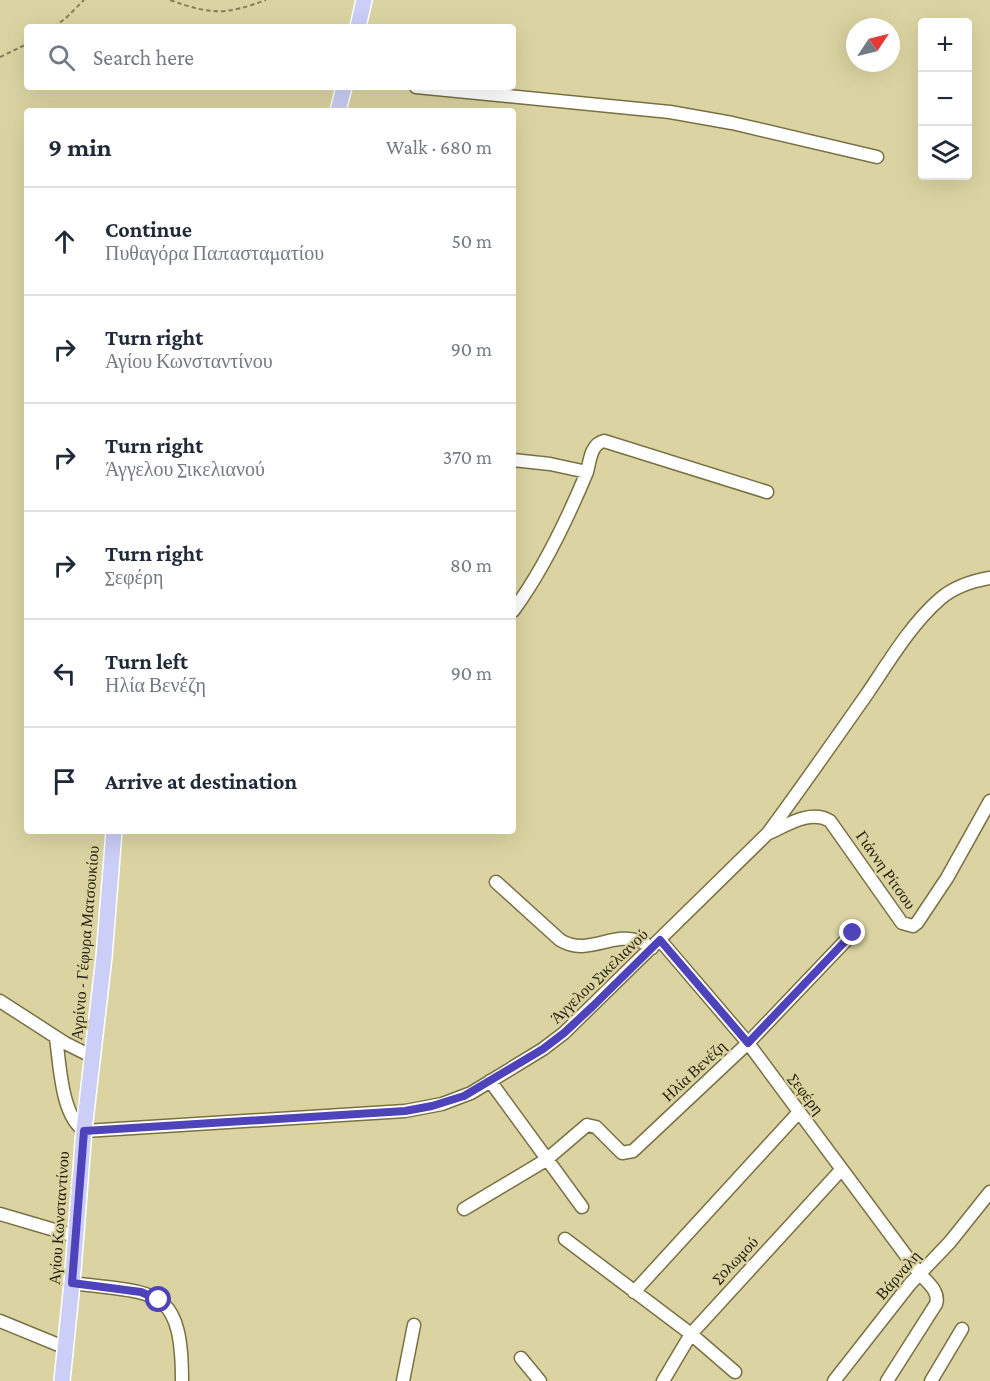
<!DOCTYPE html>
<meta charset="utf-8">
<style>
body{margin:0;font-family:"Crimson Pro",serif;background:#f2f2f3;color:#1f2937}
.controls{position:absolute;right:18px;top:18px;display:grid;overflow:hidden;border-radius:6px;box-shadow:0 6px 24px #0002}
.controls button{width:54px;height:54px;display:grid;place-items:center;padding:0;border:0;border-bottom:2px solid #e0e1e3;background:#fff;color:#1f2937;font:30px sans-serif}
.compass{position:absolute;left:846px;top:18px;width:54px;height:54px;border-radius:50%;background:#fff;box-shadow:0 6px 24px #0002;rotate:55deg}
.stop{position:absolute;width:18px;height:18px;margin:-14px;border:4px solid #4e43ba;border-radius:50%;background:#fff}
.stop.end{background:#4e43ba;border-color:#fff;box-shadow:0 2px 6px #0008}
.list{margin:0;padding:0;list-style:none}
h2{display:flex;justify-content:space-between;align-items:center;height:78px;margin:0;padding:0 24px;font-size:26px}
h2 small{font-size:20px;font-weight:400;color:#747a83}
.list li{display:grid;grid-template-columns:39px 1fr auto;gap:18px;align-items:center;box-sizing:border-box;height:108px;padding:0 24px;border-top:2px solid #e0e1e3}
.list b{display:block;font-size:22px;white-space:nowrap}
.list p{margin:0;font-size:20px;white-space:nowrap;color:#747a83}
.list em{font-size:20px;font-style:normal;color:#747a83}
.icon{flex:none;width:33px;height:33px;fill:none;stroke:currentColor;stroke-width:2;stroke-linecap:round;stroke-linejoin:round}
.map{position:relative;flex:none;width:990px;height:1381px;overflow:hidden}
.search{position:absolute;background:#fff;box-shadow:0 6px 24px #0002;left:24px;top:24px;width:492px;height:66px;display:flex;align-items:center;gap:15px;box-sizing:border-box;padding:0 21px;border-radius:6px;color:#747a83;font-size:22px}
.panel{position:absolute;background:#fff;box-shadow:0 6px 24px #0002;left:24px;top:108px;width:492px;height:726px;border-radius:6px}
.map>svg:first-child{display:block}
</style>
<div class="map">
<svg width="990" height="1381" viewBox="0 0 990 1381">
<rect width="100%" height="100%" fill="#dbd4a2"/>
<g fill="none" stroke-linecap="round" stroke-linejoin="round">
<defs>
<path id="minor" d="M416,87l254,25 62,11 145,34
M513,460l37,4 37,8c3,-12 4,-28 17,-31l163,51
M513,611c31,-42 54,-91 74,-139
M769,833c18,-8 42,-24 61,-12l72,102 11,3 4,-3 30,-45 43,-77
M496,882l64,58c27,17 53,-9 79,1 5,1 9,5 13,7
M660,940l88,103 171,230c8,9 21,18 17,31l-49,77
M0,1001l65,42 28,14
M56,1038c4,26 5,79 29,93l320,-20 37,-7 29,-11 72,-44 21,-16 204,-200c34,-46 66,-92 99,-139 21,-31 44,-70 73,-95 14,-12 32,-18 50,-21
M490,1081l92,126
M464,1209l82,-49 41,-35 9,2 26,26 11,-2 115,-108 105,-110
M0,1214l75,22
M565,1239l126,95 44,38
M72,1283c83,11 110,1 110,98
M634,1292l165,-180
M0,1321l66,27
M521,1358l19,23
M403,1381l11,-56
M663,1381l28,-47 150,-164
M834,1381l76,-97 40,-42 40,-50
M931,1381l31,-52"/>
<path id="major" d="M358,27l6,-27
M338,111l6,-24
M62,1381l10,-98 12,-153 20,-173 10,-126"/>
</defs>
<use href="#minor" stroke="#787142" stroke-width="15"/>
<use href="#major" stroke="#fff" stroke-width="18"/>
<path stroke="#85805c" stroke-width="2" stroke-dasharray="4.5 3" stroke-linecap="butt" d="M170,0c42,15 55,15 96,0
M54,27l12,-9 18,-18
M0,57l27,-13"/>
<use href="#minor" stroke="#fff" stroke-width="12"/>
<use href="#major" stroke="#cbcef6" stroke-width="15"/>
</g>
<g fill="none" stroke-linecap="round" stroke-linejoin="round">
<path stroke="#4e43ba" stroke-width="8" d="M159,1300l-18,-8 -69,-9 12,-152 321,-20 27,-5 32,-10 79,-47 21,-16 29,-27 67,-66 88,103 105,-110"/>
</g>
<g text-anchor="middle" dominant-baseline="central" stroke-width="4.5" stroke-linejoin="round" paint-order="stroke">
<g font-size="16" fill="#1f1c08" stroke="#dbd4a2">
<text transform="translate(886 870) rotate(55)">Γιάννη Ρίτσου</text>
<text transform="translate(85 943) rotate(-85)">Αγρίνιο - Γέφυρα Ματσουκίου</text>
<text transform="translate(599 976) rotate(-44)">Άγγελου Σικελιανού</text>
<text transform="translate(694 1071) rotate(-43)">Ηλία Βενέζη</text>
<text transform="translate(806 1094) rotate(53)">Σεφέρη</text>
<text transform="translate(59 1218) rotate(-86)">Αγίου Κωνσταντίνου</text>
<text transform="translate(735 1260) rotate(-46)">Σολωμού</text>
<text transform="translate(898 1275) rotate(-49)">Βάρναλη</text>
</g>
</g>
</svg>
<div class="controls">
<button>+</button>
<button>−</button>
<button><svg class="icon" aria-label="layers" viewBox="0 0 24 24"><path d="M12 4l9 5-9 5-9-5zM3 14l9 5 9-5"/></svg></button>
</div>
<svg class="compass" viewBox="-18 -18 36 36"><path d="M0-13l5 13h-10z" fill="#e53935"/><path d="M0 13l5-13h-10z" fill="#747a83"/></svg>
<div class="stop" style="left:159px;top:1300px"></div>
<div class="stop end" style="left:853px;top:933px"></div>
<div class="search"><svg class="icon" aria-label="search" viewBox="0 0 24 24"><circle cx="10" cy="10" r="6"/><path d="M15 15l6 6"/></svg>Search here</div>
<section class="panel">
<h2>9 min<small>Walk · 680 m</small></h2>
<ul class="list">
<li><svg class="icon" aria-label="ahead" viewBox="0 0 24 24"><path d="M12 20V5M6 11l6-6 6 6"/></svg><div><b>Continue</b><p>Πυθαγόρα Παπασταματίου</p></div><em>50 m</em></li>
<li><svg class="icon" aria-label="right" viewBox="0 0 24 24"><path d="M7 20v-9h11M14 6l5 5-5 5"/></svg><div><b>Turn right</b><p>Αγίου Κωνσταντίνου</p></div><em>90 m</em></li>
<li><svg class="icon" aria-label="right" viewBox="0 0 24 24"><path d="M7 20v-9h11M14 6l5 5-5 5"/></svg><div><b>Turn right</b><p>Άγγελου Σικελιανού</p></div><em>370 m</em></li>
<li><svg class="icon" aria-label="right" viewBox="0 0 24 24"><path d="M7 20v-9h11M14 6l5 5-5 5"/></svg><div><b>Turn right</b><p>Σεφέρη</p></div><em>80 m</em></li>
<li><svg class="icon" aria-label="left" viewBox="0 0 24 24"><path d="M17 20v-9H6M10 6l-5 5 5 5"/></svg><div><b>Turn left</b><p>Ηλία Βενέζη</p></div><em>90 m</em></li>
<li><svg class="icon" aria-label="arrive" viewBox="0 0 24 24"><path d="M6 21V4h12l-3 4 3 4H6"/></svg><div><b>Arrive at destination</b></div></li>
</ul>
</section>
</div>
